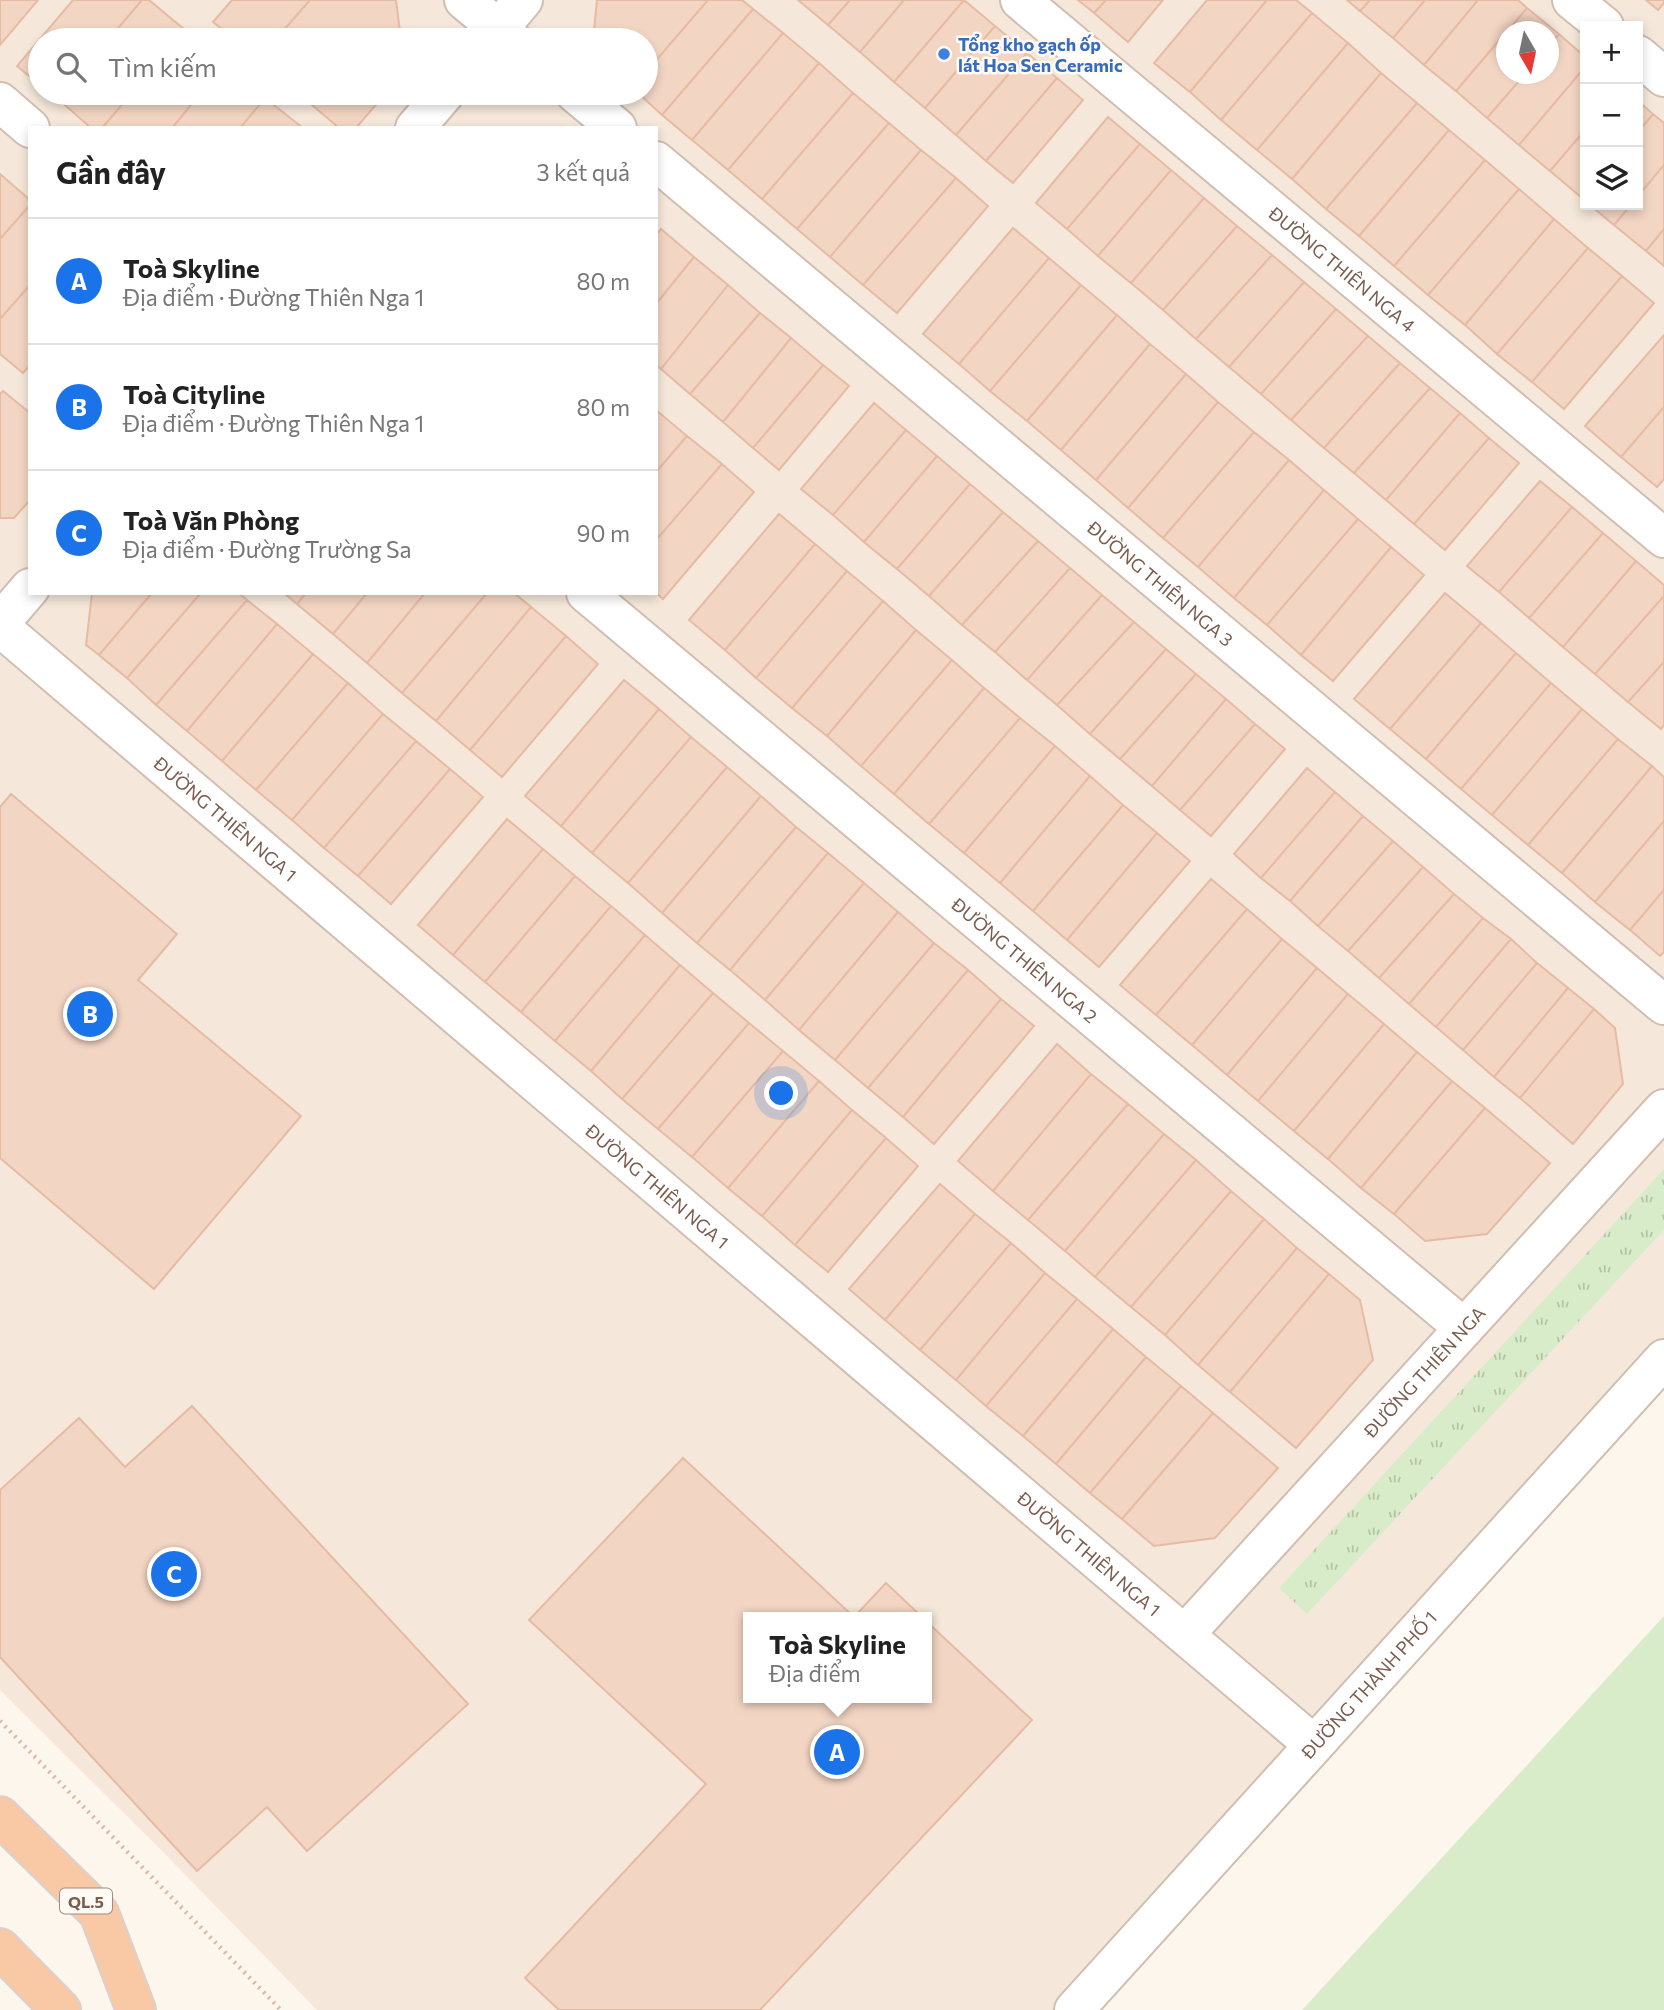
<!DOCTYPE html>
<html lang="vi">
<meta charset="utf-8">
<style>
body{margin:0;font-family:Commissioner,sans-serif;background:#f6f6f6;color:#222}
.controls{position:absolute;right:21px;top:21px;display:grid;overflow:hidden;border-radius:0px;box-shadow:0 4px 10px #0003}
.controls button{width:63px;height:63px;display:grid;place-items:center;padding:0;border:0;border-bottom:2px solid #e0e0e0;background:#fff;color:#222;font:35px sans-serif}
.compass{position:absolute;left:1496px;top:21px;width:63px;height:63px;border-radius:50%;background:#fff;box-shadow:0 4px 10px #0003;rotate:171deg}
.you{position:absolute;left:782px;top:1094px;width:24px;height:24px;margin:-18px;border:5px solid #fff;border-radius:50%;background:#1a73e8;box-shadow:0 0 0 10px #1a73e833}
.badge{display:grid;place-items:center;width:46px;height:46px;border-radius:50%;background:#1a73e8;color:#fff;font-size:23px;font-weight:700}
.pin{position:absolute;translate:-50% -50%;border:4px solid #fff;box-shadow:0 2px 7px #0006}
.popup{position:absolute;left:743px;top:1612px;width:189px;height:91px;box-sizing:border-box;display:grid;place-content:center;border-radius:0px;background:#fff;filter:drop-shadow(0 2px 5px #0005);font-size:23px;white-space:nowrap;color:#767676}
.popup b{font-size:26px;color:#222}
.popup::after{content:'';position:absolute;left:50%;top:100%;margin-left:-14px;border:14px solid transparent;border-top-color:#fff}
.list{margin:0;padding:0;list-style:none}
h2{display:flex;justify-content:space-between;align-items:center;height:91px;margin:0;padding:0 28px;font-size:30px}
h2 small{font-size:23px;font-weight:400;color:#767676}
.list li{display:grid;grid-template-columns:46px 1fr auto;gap:21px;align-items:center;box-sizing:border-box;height:126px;padding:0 28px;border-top:2px solid #e0e0e0}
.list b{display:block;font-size:26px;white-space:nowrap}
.list p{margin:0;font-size:23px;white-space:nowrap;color:#767676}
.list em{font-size:23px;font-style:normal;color:#767676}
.icon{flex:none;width:38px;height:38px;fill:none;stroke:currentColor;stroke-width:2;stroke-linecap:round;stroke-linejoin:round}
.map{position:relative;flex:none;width:1664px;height:2010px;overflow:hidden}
.search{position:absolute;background:#fff;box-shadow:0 4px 10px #0003;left:28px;top:28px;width:630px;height:77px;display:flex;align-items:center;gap:18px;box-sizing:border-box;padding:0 24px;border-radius:38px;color:#767676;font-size:26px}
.panel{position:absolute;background:#fff;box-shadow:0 4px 10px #0003;left:28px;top:126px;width:630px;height:469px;border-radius:0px}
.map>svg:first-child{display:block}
</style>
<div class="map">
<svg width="1664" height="2010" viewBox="0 0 1664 2010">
<defs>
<pattern id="grass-tufts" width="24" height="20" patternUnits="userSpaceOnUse" patternTransform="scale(1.75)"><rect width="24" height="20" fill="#d8ecc9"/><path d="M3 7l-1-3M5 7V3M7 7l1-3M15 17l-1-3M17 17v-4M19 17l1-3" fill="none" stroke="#b4c2a5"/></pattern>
</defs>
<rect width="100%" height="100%" fill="#fdf6ec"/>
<path fill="#f5e8da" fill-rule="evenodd" d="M0,0h1664v1359l-590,651h-757l-154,-158 -163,-162zM1585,26h53v179h-53zM1506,32h42v42h-42zM40,40h606v53h-606zM30,128h626v465h-626zM748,1617h178v81h-178z"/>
<path fill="url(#grass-tufts)" d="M1664,1169v61l-357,384 -28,-26z"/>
<path fill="#d8ecc9" d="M1664,1616v394h-362z"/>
<path fill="#f3d5c3" stroke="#e6bba3" stroke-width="2" d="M0,0h38l-38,45z
M73,0h69l-34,40h-68v45l-23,-19z
M142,0h7l36,30 -8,10h-69z
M232,0h78l-35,40h-40l-22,-18z
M310,0h86l5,40h-126z
M597,0h111l-62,72v-32h-53z
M708,0h34l11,9 -91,106 -24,-22h8v-21z
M798,0h52l-22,25z
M850,0h54l-44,52 -32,-27z
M904,0h60l-70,82 -34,-30z
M964,0l31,26 -70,82 -31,-26z
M1078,0h28l-12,13z
M1106,0h57l-35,42 -34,-29z
M1207,0h60l-77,92 -36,-29z
M1267,0h29l16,13 -91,107 -31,-28z
M1347,0h23l-10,11z
M1370,0h55l-32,38 -33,-27z
M1425,0h53l-54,65 -31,-27z
M1478,0h40l9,8 -71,83 -32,-26z
M1646,0h18v3l-6,7z
M1527,8l32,26 -11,12v-14h-41z
M753,9l30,24 -91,107 -30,-25z
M1312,13l36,30 -91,107 -36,-30z
M995,26l32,27 -71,82 -31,-27z
M185,30l12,10h-20z
M1506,32v42h19l-38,44 -31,-27z
M783,33l36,30 -91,107 -36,-30z
M1559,34l26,23v10l-66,78 -32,-27 38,-44h23v-28z
M1348,43l33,30 -89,106 -35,-29z
M1027,53l30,25 -71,83 -30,-26z
M819,63l34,30 -91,106 -34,-29z
M1585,67v63l-35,41 -31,-26z
M1381,73l36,30 -91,106 -34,-30z
M1057,78l26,22 -70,83 -27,-22z
M63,93h69l-30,35h-11l-33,-29z
M132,93h69l-29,35h-70z
M201,93h59l5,5 -25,30h-68z
M298,93h88l-30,35h-17z
M853,93l36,30 -92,106 -35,-30z
M265,98l38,30h-63z
M1638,101l15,13 -15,18z
M1417,103l32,27 -90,106 -33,-27z
M1653,114l11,9v42l-26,31v-64z
M1108,117l32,27 -73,85 -31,-26z
M889,123l32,27 -91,107 -33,-28z
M1449,130l36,30 -91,106 -35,-30z
M1585,130v64l-3,4 -32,-27z
M1140,144l31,26 -73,86 -31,-27z
M921,150l35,28 -93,107 -33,-28z
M1485,160l34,29 -91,106 -34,-29z
M1664,165v64l-18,22 -32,-26 17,-20h7v-9z
M1171,170l33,28 -73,85 -33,-27z
M0,174l30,26v5l-30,34z
M956,178l32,28 -91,107 -34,-28z
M1519,189l35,30 -89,106 -37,-30z
M1204,198l33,28 -74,84 -32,-27z
M30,205v80l-30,34v-80z
M1590,205h41l-17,20z
M1554,219l34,29 -91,106 -32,-29z
M1237,226l35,29 -76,84 -33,-29z
M1013,228l36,30 -90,106 -36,-30z
M661,229l33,28 -38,47v-69z
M1664,229v37l-18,-15z
M1588,248l34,28 -90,106 -35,-28z
M1272,255l32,27 -75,85 -33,-28z
M694,257l34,28 -67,84 -5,-4v-61z
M1049,258l32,27 -91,106 -31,-27z
M1622,276l32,27 -90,106 -32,-27z
M1304,282l32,27 -75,85 -32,-27z
M30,285v80l-7,8 -23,-19v-35z
M728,285l32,28 -70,81 -29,-25z
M1081,285l36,30 -90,106 -37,-30z
M1336,309l32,27 -77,84 -30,-26z
M760,313l31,25 -68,84 -33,-28z
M1117,315l33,29 -89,106 -34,-29z
M1664,335v72l-43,50 -36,-31z
M1368,336l32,27 -76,85 -33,-28z
M791,338l32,27 -70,83 -30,-26z
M1150,344l36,30 -90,106 -35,-30z
M1400,363l30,25 -76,85 -30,-25z
M823,365l26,21 -70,84 -26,-22z
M1186,374l32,28 -90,106 -32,-28z
M1430,388l30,25 -74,87 -32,-27z
M3,391l27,22v87l-16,18h-14v-124z
M1218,402l36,30 -91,106 -35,-30z
M874,403l32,27 -73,85 -32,-26z
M1664,407v72l-7,8 -36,-30z
M656,410l31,26 -31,36z
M1460,413l29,25 -75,86 -28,-24z
M906,430l31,26 -73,86 -31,-27z
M1254,432l35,28 -91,107 -35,-29z
M687,436l35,28 -66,76v-68z
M1489,438l30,25 -74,87 -31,-26z
M937,456l33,28 -73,85 -33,-27z
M1289,460l35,30 -90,108 -36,-31z
M722,464l32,28 -91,107 -7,-6v-53z
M1540,481l32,26 -73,85 -32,-26z
M970,484l33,28 -74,84 -32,-27z
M1324,490l34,29 -91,106 -33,-27z
M1572,507l31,26 -74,85 -30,-26z
M1003,512l35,29 -76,84 -33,-29z
M779,514l36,30 -90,106 -36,-30z
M1358,519l33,28 -90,108 -34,-30z
M1603,533l33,28 -73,86 -34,-29z
M1038,541l32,27 -75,84 -33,-27z
M815,544l32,27 -91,107 -31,-28z
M1391,547l33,28 -91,106 -32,-26z
M1636,561l28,24v11l-69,78 -32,-27z
M1070,568l32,27 -75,85 -32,-28z
M847,571l36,30 -91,107 -36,-30z
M92,593h60l-53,62 -13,-10z
M152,593h49l-74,85 -28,-23z
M201,593h38l8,7 -91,105 -29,-27z
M284,593h22l-9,11z
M306,593h61l-34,41 -36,-30z
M367,593h58l-58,70 -34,-29z
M425,593h62l-85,100 -35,-30z
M487,593h27l17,14 -95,114 -34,-28z
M1445,593l36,30 -91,106 -36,-30z
M1102,595l32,27 -77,83 -30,-25z
M1664,596v66l-36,40 -33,-28z
M247,600l30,24 -90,107 -31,-26z
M883,601l33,29 -89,106 -35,-28z
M531,607l35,29 -96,114 -34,-29z
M1134,622l32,27 -76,85 -33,-29z
M1481,623l35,30 -90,106 -36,-30z
M277,624l36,30 -91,107 -35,-30z
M916,630l36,30 -91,106 -34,-30z
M566,636l32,28 -96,113 -32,-27z
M1166,649l30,25 -76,85 -30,-25z
M1516,653l35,30 -90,106 -35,-30z
M313,654l35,29 -92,107 -34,-29z
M952,660l32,28 -90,106 -33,-28z
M1664,662v63l-3,4 -33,-27z
M1196,674l30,25 -74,87 -32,-27z
M624,680l35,29 -98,117 -36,-30z
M348,683l35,31 -91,106 -36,-30z
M1551,683l31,26 -90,106 -31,-26z
M984,688l36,30 -91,106 -35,-30z
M1226,699l29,25 -75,86 -28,-24z
M659,709l32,28 -99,116 -31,-27z
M1582,709l36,30 -90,106 -36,-30z
M383,714l33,27 -92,107 -32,-28z
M1020,718l35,28 -91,107 -35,-29z
M1255,724l30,25 -74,87 -31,-26z
M691,737l36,30 -99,116 -36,-30z
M1618,739l34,27 -90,107 -34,-28z
M416,741l34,28 -92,107 -34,-28z
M1055,746l35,30 -90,107 -36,-30z
M1652,766l12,11v44l-69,81 -33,-29z
M727,767l34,29 -99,117 -34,-30z
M1307,768l28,24 -74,86 -27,-24z
M450,769l33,28 -92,107 -33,-28z
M1090,776l33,29 -90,106 -33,-28z
M1335,792l28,24 -73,85 -29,-23z
M11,794l166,140 -39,46 163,136 -147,173 -154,-131v-351z
M761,796l35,31 -99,116 -35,-30z
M1123,805l34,28 -90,107 -34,-29z
M1363,816l30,25 -75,85 -28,-25z
M507,819l36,30 -90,106 -35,-30z
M1664,821v69l-34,40 -35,-28z
M796,827l32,26 -98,117 -33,-27z
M1157,833l33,28 -91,106 -32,-27z
M1393,841l30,26 -75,84 -30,-25z
M543,849l32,27 -90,106 -32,-27z
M828,853l36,30 -99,117 -35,-30z
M1423,867l31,27 -75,84 -31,-27z
M575,876l36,30 -90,106 -36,-30z
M1211,879l36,30 -91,106 -36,-30z
M864,883l34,29 -99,118 -34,-30z
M1664,890v62l-4,4 -30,-26z
M1454,894l29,24 -74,86 -30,-26z
M611,906l34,29 -90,106 -34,-29z
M1247,909l35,30 -90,106 -36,-30z
M898,912l36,31 -99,117 -36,-30z
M1483,918l28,21 -75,88 -27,-23z
M645,935l35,30 -89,106 -36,-30z
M1282,939l35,29 -90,107 -35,-30z
M1511,939l26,24 -74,87 -27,-23z
M934,943l34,27 -100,118 -33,-28z
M1537,963l31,25 -74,89 -31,-27z
M680,965l33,28 -91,106 -31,-28z
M1317,968l31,26 -90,107 -31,-26z
M968,970l33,29 -98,118 -35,-29z
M1568,988l26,21 -74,89 -26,-21z
M713,993l36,30 -91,106 -36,-30z
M1348,994l36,30 -90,107 -36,-30z
M1001,999l33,27 -100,118 -31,-27z
M1594,1009l21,19 8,56 -50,60 -53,-46z
M749,1023l34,28 -91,106 -34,-28z
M1384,1024l33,28 -89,107 -34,-28z
M1057,1044l34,30 -98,117 -35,-30z
M783,1051l36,30 -91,107 -36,-31z
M1417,1052l35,29 -91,107 -33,-29z
M1091,1074l37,30 -100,116 -35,-29z
M819,1081l33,29 -90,106 -34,-28z
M1452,1081l33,27 -91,106 -33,-26z
M1128,1104l36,30 -99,117 -37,-31z
M1485,1108l65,55 -63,71 -62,7 -31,-27z
M852,1110l34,28 -91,107 -33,-29z
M1164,1134l32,26 -101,117 -30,-26z
M886,1138l32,28 -90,106 -33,-27z
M1196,1160l35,31 -100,116 -36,-30z
M940,1184l35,30 -90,106 -36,-31z
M1231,1191l33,28 -99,116 -34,-28z
M975,1214l36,29 -91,107 -35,-30z
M1264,1219l33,29 -99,117 -33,-30z
M1011,1243l34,30 -89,107 -36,-30z
M1297,1248l32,26 -99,118 -32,-27z
M1045,1273l32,26 -91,107 -30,-26z
M1329,1274l31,26 13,60 -77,88 -66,-56z
M1077,1299l36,30 -90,107 -37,-30z
M1113,1329l33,28 -90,107 -33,-28z
M1146,1357l35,29 -91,107 -34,-29z
M1181,1386l32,27 -91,106 -32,-26z
M192,1406l276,298 -161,147 -40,-44 -70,64 -197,-214v-167l79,-72 46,49z
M1213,1413l65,55 -63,70 -61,8 -32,-27z
M683,1458l171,159h-106v81h178v-77l106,99 -272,290h-201l-34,-32 181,-194 -177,-164z
M886,1583l36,34h-68z"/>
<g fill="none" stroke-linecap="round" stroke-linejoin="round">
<defs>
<g id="minor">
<path d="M464,0l48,40"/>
<path id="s1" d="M1020,0l644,538"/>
<path d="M1572,0l32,26"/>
<path d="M489,40l34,-40"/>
<path d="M1638,55l26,22"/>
<path d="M575,93l42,35"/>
<path d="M0,102l30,26"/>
<path d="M415,128l30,-35"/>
<path id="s2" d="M656,161l1008,844"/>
<path id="s3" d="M586,593l878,735"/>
<path d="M0,623l30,-35"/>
<path id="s4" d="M0,627l1314,1118"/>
<path id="s5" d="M1185,1634l479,-525"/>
</g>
<g id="tertiary">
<path id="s6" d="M1074,2010l590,-651"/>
</g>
<path id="trunk" d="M0,1816l99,97 37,97
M0,1948l61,62"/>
</defs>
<use href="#minor" stroke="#d1beb0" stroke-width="42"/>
<use href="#tertiary" stroke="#d1beb0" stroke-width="42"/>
<use href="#trunk" stroke="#dad1cd" stroke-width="42"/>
<path stroke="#d9b8a5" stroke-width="4.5" stroke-dasharray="2 5" stroke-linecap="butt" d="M0,1721l281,289"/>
<use href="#minor" stroke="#fff" stroke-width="38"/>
<use href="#tertiary" stroke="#fff" stroke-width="38"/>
<use href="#trunk" stroke="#f9c8a4" stroke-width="38"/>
</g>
<circle fill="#3f7fe0" stroke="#fffaf3" stroke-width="2.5" cx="944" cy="54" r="7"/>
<g text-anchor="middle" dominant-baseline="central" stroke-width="5" stroke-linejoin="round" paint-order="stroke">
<rect fill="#fffaf3" stroke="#a28b7f" stroke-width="2" x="60" y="1888.5" width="52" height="25" rx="5"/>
<g font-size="16" font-weight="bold" fill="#7a5c4d">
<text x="86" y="1901">QL.5</text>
</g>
<g font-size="18" font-weight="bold" fill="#366cbe" stroke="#fffaf3" text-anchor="start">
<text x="958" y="44">Tổng kho gạch ốp<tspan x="958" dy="21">lát Hoa Sen Ceramic</tspan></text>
</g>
<g font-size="18" fill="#7a5c4d" stroke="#fffaf3">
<text stroke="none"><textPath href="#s1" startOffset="420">ĐƯỜNG THIÊN NGA 4</textPath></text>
<text stroke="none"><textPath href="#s2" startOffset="658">ĐƯỜNG THIÊN NGA 3</textPath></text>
<text stroke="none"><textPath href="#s4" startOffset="296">ĐƯỜNG THIÊN NGA 1</textPath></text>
<text stroke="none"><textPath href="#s3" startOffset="572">ĐƯỜNG THIÊN NGA 2</textPath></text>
<text stroke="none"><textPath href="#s4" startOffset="863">ĐƯỜNG THIÊN NGA 1</textPath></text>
<text stroke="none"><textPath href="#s5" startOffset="355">ĐƯỜNG THIÊN NGA</textPath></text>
<text stroke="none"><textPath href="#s4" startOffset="1430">ĐƯỜNG THIÊN NGA 1</textPath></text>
<text stroke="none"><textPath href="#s6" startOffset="439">ĐƯỜNG THÀNH PHỐ 1</textPath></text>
</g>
</g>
</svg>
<div class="controls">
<button>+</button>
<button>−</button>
<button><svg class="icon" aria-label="layers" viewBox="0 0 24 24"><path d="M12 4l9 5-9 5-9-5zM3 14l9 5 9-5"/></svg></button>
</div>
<svg class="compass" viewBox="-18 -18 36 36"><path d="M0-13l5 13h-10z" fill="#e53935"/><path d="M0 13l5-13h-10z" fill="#767676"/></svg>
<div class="you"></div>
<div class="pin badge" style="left:837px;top:1752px">A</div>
<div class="popup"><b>Toà Skyline</b>Địa điểm</div>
<div class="pin badge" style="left:90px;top:1014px">B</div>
<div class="pin badge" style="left:174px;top:1574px">C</div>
<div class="search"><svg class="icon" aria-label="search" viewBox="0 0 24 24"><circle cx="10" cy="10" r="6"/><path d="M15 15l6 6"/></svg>Tìm kiếm</div>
<section class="panel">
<h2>Gần đây<small>3 kết quả</small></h2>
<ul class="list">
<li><span class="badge">A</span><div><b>Toà Skyline</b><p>Địa điểm · Đường Thiên Nga 1</p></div><em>80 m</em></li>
<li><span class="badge">B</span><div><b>Toà Cityline</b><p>Địa điểm · Đường Thiên Nga 1</p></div><em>80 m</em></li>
<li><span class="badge">C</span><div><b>Toà Văn Phòng</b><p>Địa điểm · Đường Trường Sa</p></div><em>90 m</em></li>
</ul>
</section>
</div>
